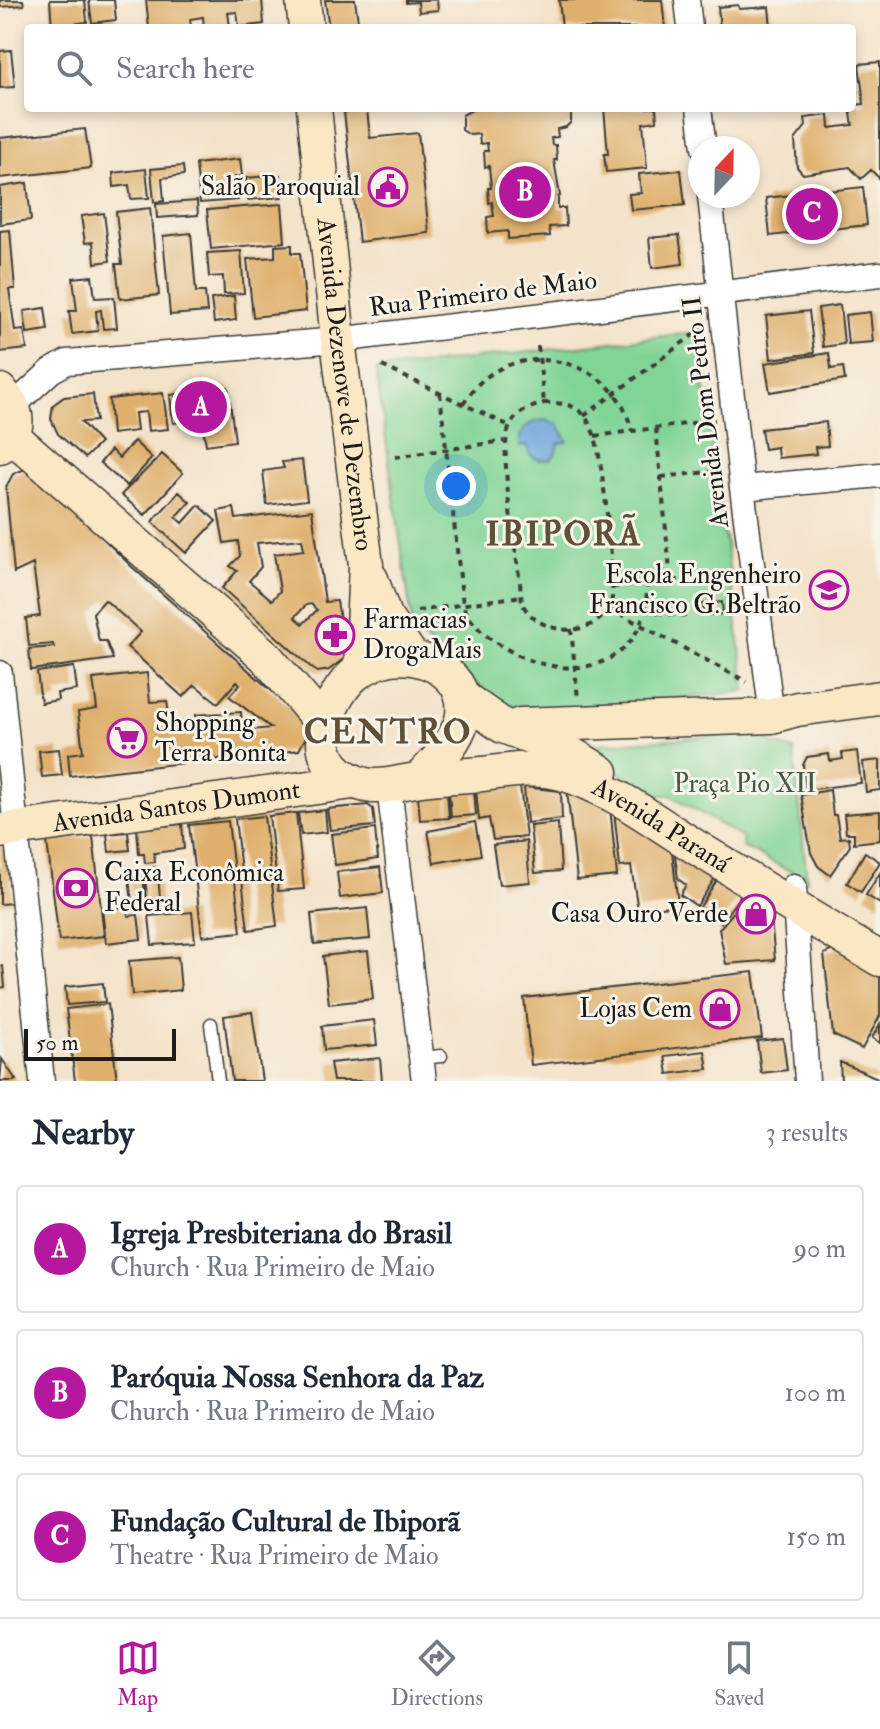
<!DOCTYPE html>
<meta charset="utf-8">
<style>
body{margin:0;font-family:"IM FELL Double Pica",serif;background:#f2f2f3;color:#1f2937}
.compass{position:absolute;left:688px;top:136px;width:72px;height:72px;border-radius:50%;background:#fff;box-shadow:0 4px 12px #0003;rotate:22deg}
.scale{position:absolute;left:24px;bottom:20px;width:152px;box-sizing:border-box;padding-left:8px;border:4px solid #1c1c1c;border-top:0;font-size:22px;line-height:28px;white-space:nowrap;color:#1c1c1c;-webkit-text-stroke:6px #f7f3e8;paint-order:stroke}
.you{position:absolute;left:456px;top:486px;width:28px;height:28px;margin:-20px;border:6px solid #fff;border-radius:50%;background:#1a73e8;box-shadow:0 0 0 12px #1a73e833}
.badge{display:grid;place-items:center;width:52px;height:52px;border-radius:50%;background:#b5179e;color:#fff;font-size:26px;font-weight:700}
.pin{position:absolute;translate:-50% -50%;border:4px solid #fff;box-shadow:0 2px 8px #0006}
.list{margin:0;padding:0;list-style:none}
h2{display:flex;justify-content:space-between;align-items:center;height:104px;margin:0;padding:0 32px;font-size:34px}
h2 small{font-size:26px;font-weight:400;color:#747a83}
.list li{display:grid;grid-template-columns:52px 1fr auto;gap:24px;align-items:center;box-sizing:border-box;height:128px;margin:0 16px 16px;padding:0 16px;border:2px solid #e0e1e3;border-radius:8px}
.list b{display:block;font-size:30px;white-space:nowrap}
.list p{margin:0;font-size:26px;white-space:nowrap;color:#747a83}
.list em{font-size:26px;font-style:normal;color:#747a83}
.icon{flex:none;width:44px;height:44px;fill:none;stroke:currentColor;stroke-width:2;stroke-linecap:round;stroke-linejoin:round}
.map{position:relative;flex:none;width:880px;height:1081px;overflow:hidden}
.search{position:absolute;background:#fff;box-shadow:0 4px 12px #0003;left:24px;right:24px;top:24px;height:88px;display:flex;align-items:center;gap:20px;box-sizing:border-box;padding:0 28px;border-radius:8px;color:#747a83;font-size:30px}
.sheet{height:536px;background:#fff}
nav{display:flex;justify-content:space-around;align-items:center;box-sizing:border-box;height:112px;border-top:2px solid #e0e1e3;background:#fff;font-size:22px;color:#747a83}
nav a{display:grid;justify-items:center;gap:4px}
nav .on{color:#b5179e}
.map>svg:first-child{display:block}
</style>
<div class="map">
<svg width="880" height="1081" viewBox="0 0 880 1081">
<rect width="100%" height="100%" fill="#f7f3e8"/>
<filter id="ink" filterUnits="userSpaceOnUse"><feTurbulence type="fractalNoise" baseFrequency=".0125" numOctaves="2"/><feDisplacementMap in="SourceGraphic" scale="16" xChannelSelector="R" yChannelSelector="G"/><feConvolveMatrix kernelMatrix="1 2 1 2 8 2 1 2 1" color-interpolation-filters="sRGB"/></filter>
<filter id="wash" filterUnits="userSpaceOnUse"><feTurbulence type="fractalNoise" baseFrequency=".006" numOctaves="4" result="noise"/><feDisplacementMap in="SourceGraphic" scale="32" xChannelSelector="R" yChannelSelector="G"/><feGaussianBlur stdDeviation="1.8" result="paint"/><feColorMatrix in="noise" values="0 0 0 0 0 0 0 0 0 0 0 0 0 0 0 0 0 1.4 0 .05"/><feComposite in="paint" operator="in"/></filter>
<g filter="url(#wash)">
<rect width="100%" height="100%" fill="#f4e3cb"/>
<path fill="#80d496" stroke="#4e7859" stroke-width="2" d="M697,332l49,359 -229,28 -104,-89 -37,-260z
M758,733l17,12 19,5 13,130 -64,-33 -1,-9 -73,-44 -11,2 -76,-45 2,-6z"/>
<path fill="#6ba5db" stroke="#44607c" stroke-width="2" d="M545,420l13,4 10,18 -9,1 -3,10 -5,6 -12,1 -9,-5 -2,-9 -9,1c-1,-18 10,-26 26,-27z"/>
<g id="blocks">
<path fill="#dfb06d" fill-rule="evenodd" d="M0,0h23l1,5 -24,2z
M50,0h35l2,22 -16,2 1,4h-20z
M89,0h25l2,20 -24,3z
M146,0h116l2,24 -25,3 -2,-15 -9,1 2,13 -26,2 -1,-11 -13,2 1,9h-42z
M325,0h30l4,28h-30z
M406,0h31l1,10 -19,2 -1,-10 -12,1z
M559,0h103l3,28h-103z
M738,5l1,4 30,-2 2,21h-51l-2,-21z
M11,50l4,37 -15,1v-37z
M880,62v117l-9,-9 -10,9 -11,-12 -47,7 -6,-7 -2,-27 11,-14 -1,-8 24,-3 1,13 23,-3 -3,-17 2,-3 12,-1 -5,-40z
M855,76l2,16 -5,1v-16z
M571,108v14l-5,5 -9,2 1,8 -7,1 1,7h4l1,15h-3l6,36 -2,1v11h7l1,18 -17,1 1,9 -42,3v-8l-20,2 -1,-16 7,-1 -2,-14 -3,1 -1,-15h3l-2,-22 -4,1 -1,-16h4l-1,-8 -7,1 -1,-10 -9,1 -8,-5v-15l14,-7z
M604,108h52l1,13 -14,2 4,45 -41,4 -2,-18h4z
M367,109l3,29 48,-5 11,100 -70,9 -15,-130z
M85,129l6,39 -91,10v-40z
M240,159l2,17 -7,1 3,23 -38,3 -4,-39z
M183,166l1,9 -22,3 2,23 -10,1 -3,-33z
M146,169l3,29 -18,1 -2,-14 -15,2 -1,-14z
M681,170l4,35 -54,5 -2,-16 12,-1 -2,-19z
M280,175l2,22 -34,3 -2,-22z
M27,183l4,37 -31,4v-37z
M863,187l4,38 -97,11 -4,-38z
M197,201l1,14 -41,3 -1,-14z
M282,204l3,38 -74,7 -4,-39z
M150,208l9,87 -39,4 -4,-35h6l-6,-52z
M104,213l6,48 -15,2 -2,-21 -8,1 -4,-27z
M10,230l5,59h-6l6,42 9,-1 3,19 -27,3v-121z
M191,233l5,59h9l2,20 -37,3 -7,-79z
M679,235l4,29 -31,4 -3,-30z
M292,245v8h8l6,58 -53,6 -6,-58 28,-2v-11z
M241,251l3,42 -20,1 -1,-18 -14,1 -2,-24z
M92,276l3,22 19,-1 3,31 -14,1 -2,-19 -5,1 2,20 -26,3 -3,-23h8l-4,-33z
M234,296l2,24 -22,3 -3,-24z
M840,305l4,39 -21,3 -5,-39z
M45,308l3,22 -21,3 -3,-22z
M809,311l5,42 -43,6 -5,-43z
M870,312l3,30 -25,2 -3,-29z
M829,353l2,16 12,-2 2,13 -75,12 -5,-29z
M228,387l7,54 -29,4 -4,-25 -29,3 -3,-28z
M163,393l5,36 -20,2 -2,-19 -11,1 2,18 -25,3 -3,-35z
M93,394l3,27 -15,1 19,21 -15,15 -27,-24 -7,-15 2,-14 11,-8z
M826,422l2,24 -13,1 1,7 -38,4 -1,-11 -13,2 -3,-20z
M134,441l18,17 -25,28 -27,-23 11,-13 8,8z
M162,454l21,19 -38,42 -24,-20z
M302,460l5,40 -40,5 -4,-34 21,-3 -2,-6z
M25,469l14,6 92,91 169,150 7,19 -8,15 -229,26 -2,-22 15,-2 -5,-40 19,-3 -4,-30 54,-6 3,29 17,-1 3,22 26,-2v-6l45,-3 1,19 29,-3 -42,-32 11,-12 -3,-3 -19,22 -23,-18 -12,12 -56,-50 14,-15 -36,-32 -12,13 6,28h7l7,18 -82,11 -2,-21 25,-2 -1,-3 -24,2 -3,-28 14,-2 -7,-52 -19,9 -8,-86 7,-13z
M179,492l11,10 -14,15 7,6 16,-18 17,16 -30,32 -34,-31z
M234,508l2,11 76,-9 13,92 12,-1 9,56 -17,13 -11,2 -5,-3 -91,-81 15,-17 -7,-5 10,-10 -2,-15 -14,2 -6,-32zM302,539l2,11 -30,4 6,37 -8,9 -23,-19 12,-14 -4,-24zM311,604l6,6 -14,14 -8,-7 11,-12z
M722,602l1,12 -19,1 -1,-11z
M74,667l3,23 -20,3 1,7 -17,3 -4,-31z
M59,749l3,26 -20,2 -3,-26z
M857,751l4,32 -55,7 -3,-25 4,-8 22,-3 1,7 13,-2 -1,-6z
M880,760v30l-14,2 -3,-30z
M520,786l6,51 -33,3 -4,-22 -10,2 -3,-30z
M524,787l37,4 1,28 -35,4z
M474,789l2,26 -25,2 -2,-25z
M567,790l43,17 7,69 -40,4z
M830,790l3,25h3l4,23 9,-1 1,9 -20,29 -12,-9 -7,-13 -10,-58z
M447,792l2,26 -29,2 -2,-25z
M368,805l5,4 2,17 -45,4 -3,-21z
M325,810l2,22 -26,3 -3,-22z
M614,810l57,31 7,64 -40,5 -7,-44 -11,1z
M880,811v29l-26,3v-10h-8l-2,-19z
M296,813l8,76 -26,2 -9,-75z
M264,816l13,110 -29,4 -13,-111z
M228,821l13,111 -39,4 -13,-111z
M475,822l6,33 -47,8 -6,-32z
M558,823l3,48 -26,2 -5,-47z
M182,824l2,25 -30,4 1,9 -10,1 -1,-9h-5l-2,-25z
M375,829l3,30 -43,6 -4,-31z
M128,832l2,18 -21,2 -2,-18z
M93,836l11,100 -45,5 -12,-100z
M526,841l4,41 -31,3 -6,-40z
M7,847l6,56 -13,1v-56z
M674,847l43,28 -20,31 -17,-11 6,-10 -8,-6z
M865,852l15,10 -19,30 -14,-9z
M157,867l4,39 -13,1 -4,-39z
M380,867l3,26 -43,5 -3,-26z
M142,870l5,36 -14,2 -5,-36z
M880,873v31l-14,-9z
M719,877l24,15 -22,30 -21,-15z
M749,894l21,15 5,51 -49,4 -7,-35z
M127,907l1,9 10,-1 3,24 -35,4 -4,-34z
M367,908l3,31 -56,5 -3,-30z
M192,912l3,30 -43,3 -3,-29z
M839,947l41,26v43l-18,33 -29,-14 -9,-81z
M368,951l5,48 -44,5 -6,-48z
M178,957l3,33 -49,5 -3,-34z
M0,966h3l2,21 -5,1z
M753,972l9,66 -231,27 -7,-67z
M103,983l2,19 -38,3 -2,-18z
M108,1004l9,77h-42l-9,-72z
M252,1012l10,69h-30l-8,-65z
M374,1020l3,25 -53,5 -2,-24z
M880,1024v19l-8,-5z
M783,1038l4,32 -26,3 -4,-32z
M705,1051l3,18 -40,5 -3,-18z
M380,1058l2,23h-49l-3,-18z
M2,1059l14,21 -2,1h-14z
M840,1062l40,17v2h-39z"/>
</g>
</g>
<g filter="url(#ink)">
<use href="#blocks" fill-opacity="0" stroke="#3c3a36" stroke-width="2"/>
<g fill="none" stroke-linecap="round" stroke-linejoin="round">
<defs>
<path id="lane" d="M211,1024l7,57
M421,1058l20,-2"/>
<path id="street" d="M687,0l3,28
M699,108l5,40
M710,196l32,292 30,228
M13,406l38,-35 16,-9 271,-22 542,-66
M742,488l138,-13
M0,673l42,408
M389,787l35,294
M794,886l13,195"/>
<g id="secondary">
<path d="M303,0l3,28"/>
<path id="s1" d="M314,108l24,232 28,225 -5,105"/>
<path d="M0,391c18,17 23,39 0,55"/>
<path d="M12,436l253,220 61,71"/>
<path d="M371,579l13,37 27,40"/>
<path d="M463,698l40,28 58,22 40,24"/>
<path d="M520,725l252,-9 25,-7 83,-11"/>
<path id="s2" d="M420,779c16,-18 35,-35 42,-59 11,-45 -42,-72 -80,-60 -8,3 -19,8 -27,14 -25,21 -48,77 -14,100 30,21 50,9 81,5 20,-3 40,-3 60,-5 25,-3 54,-8 79,-1 50,14 94,49 138,76 60,37 120,74 181,110"/>
<path id="s3" d="M0,831l353,-49"/>
</g>
</defs>
<use href="#lane" stroke="#3c3a36" stroke-width="15"/>
<use href="#street" stroke="#3c3a36" stroke-width="27"/>
<use href="#secondary" stroke="#3c3a36" stroke-width="37"/>
<path stroke="#3c3a36" stroke-width="4" stroke-dasharray="6 6" stroke-linecap="butt" d="M538,346l6,57
M382,366l128,60
M440,393l23,212c9,21 23,32 42,43 64,39 144,21 142,-65
M544,403c16,0 29,0 40,12 4,5 9,16 11,22 7,22 22,149 16,166 -14,37 -73,34 -89,0 -2,-36 -26,-150 -12,-177 7,-15 20,-18 34,-23z
M463,404c6,-8 12,-18 20,-24 36,-32 99,-24 130,12 10,11 15,25 19,39
M584,416l120,-89
M656,428l15,153
M595,436l120,-16
M395,457l109,-16
M661,477l57,-6
M613,587l121,-13
M609,608l138,74
M417,611l105,-15
M645,611l41,5
M571,629l7,70"/>
<use href="#lane" stroke="#fff" stroke-width="12"/>
<use href="#street" stroke="#fff" stroke-width="24"/>
<use href="#secondary" stroke="#fae7c3" stroke-width="34"/>
</g>
</g>
<defs>
<symbol id="civic-ring" viewBox="-11 -11 22 22"><circle r="9.5" fill="#f7f3e8" stroke="#b5179e" stroke-width="1.5"/><path d="M-.6-6.5H3V-4.5H.6V-3L4-1V1h2V6H-6V1h2V-1L-.6-3ZM-1.2 2.5V6h2.4V2.5Z" fill="#b5179e"/></symbol>
<symbol id="school-ring" viewBox="-11 -11 22 22"><circle r="9.5" fill="#f7f3e8" stroke="#b5179e" stroke-width="1.5"/><path d="M0-5L7-2L0 1L-7-2ZM-4 1L0 2.5L4 1V4Q0 6-4 4Z" fill="#b5179e"/></symbol>
<symbol id="pharmacy-ring" viewBox="-11 -11 22 22"><circle r="9.5" fill="#f7f3e8" stroke="#b5179e" stroke-width="1.5"/><path d="M-2-6h4v4h4v4h-4v4h-4v-4h-4v-4h4Z" fill="#b5179e"/></symbol>
<symbol id="supermarket-ring" viewBox="-11 -11 22 22"><circle r="9.5" fill="#f7f3e8" stroke="#b5179e" stroke-width="1.5"/><path d="M-6-5.5h2.5l.6 2H6L4.5 2H-2.5L-4.4-4H-6ZM-1.5 3.2a1.3 1.3 0 1 0 .1 0ZM3 3.2a1.3 1.3 0 1 0 .1 0Z" fill="#b5179e"/></symbol>
<symbol id="bank-ring" viewBox="-11 -11 22 22"><circle r="9.5" fill="#f7f3e8" stroke="#b5179e" stroke-width="1.5"/><path d="M-6-4H6V4H-6ZM0-2.3a2.3 2.3 0 1 0 0 4.6a2.3 2.3 0 1 0 0-4.6Z" fill="#b5179e"/></symbol>
<symbol id="shop-ring" viewBox="-11 -11 22 22"><circle r="9.5" fill="#f7f3e8" stroke="#b5179e" stroke-width="1.5"/><path d="M-5-2.5h2.3a2.7 3.5 0 0 1 5.4 0H5L5.5 6h-11ZM-1.5-2.5h3a1.5 2.3 0 0 0-3 0Z" fill="#b5179e"/></symbol>
</defs>
<g fill-rule="evenodd">
<use href="#civic-ring" x="366" y="165" width="44" height="44"/>
<use href="#school-ring" x="807" y="568" width="44" height="44"/>
<use href="#pharmacy-ring" x="313" y="613" width="44" height="44"/>
<use href="#supermarket-ring" x="105" y="716" width="44" height="44"/>
<use href="#bank-ring" x="54" y="866" width="44" height="44"/>
<use href="#shop-ring" x="734" y="892" width="44" height="44"/>
<use href="#shop-ring" x="698" y="987" width="44" height="44"/>
</g>
<g text-anchor="middle" dominant-baseline="central" stroke-width="6" stroke-linejoin="round" paint-order="stroke">
<g font-size="26" fill="#1c1c1c" stroke="#f7f3e8" text-anchor="end">
<text x="360" y="187">Salão Paroquial</text>
<text x="801" y="575">Escola Engenheiro<tspan x="801" dy="30">Francisco G. Beltrão</tspan></text>
<text x="363" y="620" text-anchor="start">Farmacias<tspan x="363" dy="30">DrogaMais</tspan></text>
<text x="155" y="723" text-anchor="start">Shopping<tspan x="155" dy="30">Terra Bonita</tspan></text>
<text x="104" y="873" text-anchor="start">Caixa Econômica<tspan x="104" dy="30">Federal</tspan></text>
<text x="728" y="914">Casa Ouro Verde</text>
<text x="692" y="1009">Lojas Cem</text>
</g>
<g font-size="26" fill="#1c1c1c" stroke="#f7f3e8">
<text transform="translate(483 294) rotate(-7)">Rua Primeiro de Maio</text>
<text stroke="none"><textPath href="#s1" startOffset="278">Avenida Dezenove de Dezembro</textPath></text>
<text transform="translate(706 412) rotate(-97)">Avenida Dom Pedro II</text>
<text stroke="none"><textPath href="#s3" startOffset="178">Avenida Santos Dumont</textPath></text>
<text stroke="none"><textPath href="#s2" startOffset="676">Avenida Paraná</textPath></text>
</g>
<g font-size="26" fill="#3f5c47" stroke="#f7f3e8">
<text x="745" y="784">Praça Pio XII</text>
</g>
<g font-size="34" font-weight="bold" letter-spacing="2" fill="#605038" stroke="#f7f3e8">
<text x="564" y="534">IBIPORÃ</text>
<text x="388" y="732">CENTRO</text>
</g>
</g>
</svg>
<svg class="compass" viewBox="-18 -18 36 36"><path d="M0-13l5 13h-10z" fill="#e53935"/><path d="M0 13l5-13h-10z" fill="#747a83"/></svg>
<div class="scale">50 m</div>
<div class="you"></div>
<div class="pin badge" style="left:201px;top:407px">A</div>
<div class="pin badge" style="left:525px;top:192px">B</div>
<div class="pin badge" style="left:812px;top:214px">C</div>
<div class="search"><svg class="icon" aria-label="search" viewBox="0 0 24 24"><circle cx="10" cy="10" r="6"/><path d="M15 15l6 6"/></svg>Search here</div>
</div>
<section class="sheet">
<h2>Nearby<small>3 results</small></h2>
<ul class="list">
<li><span class="badge">A</span><div><b>Igreja Presbiteriana do Brasil</b><p>Church · Rua Primeiro de Maio</p></div><em>90 m</em></li>
<li><span class="badge">B</span><div><b>Paróquia Nossa Senhora da Paz</b><p>Church · Rua Primeiro de Maio</p></div><em>100 m</em></li>
<li><span class="badge">C</span><div><b>Fundação Cultural de Ibiporã</b><p>Theatre · Rua Primeiro de Maio</p></div><em>150 m</em></li>
</ul>
</section>
<nav>
<a class="on"><svg class="icon" aria-label="map" viewBox="0 0 24 24"><path d="M3 6l6-2 6 2 6-2v14l-6 2-6-2-6 2zM9 4v14M15 6v14"/></svg>Map</a>
<a><svg class="icon" aria-label="directions" viewBox="0 0 24 24"><path d="M12 3l9 9-9 9-9-9zM9 14v-3h6M13 9l2 2-2 2"/></svg>Directions</a>
<a><svg class="icon" aria-label="saved" viewBox="0 0 24 24"><path d="M7 4h10v16l-5-4-5 4z"/></svg>Saved</a>
</nav>
